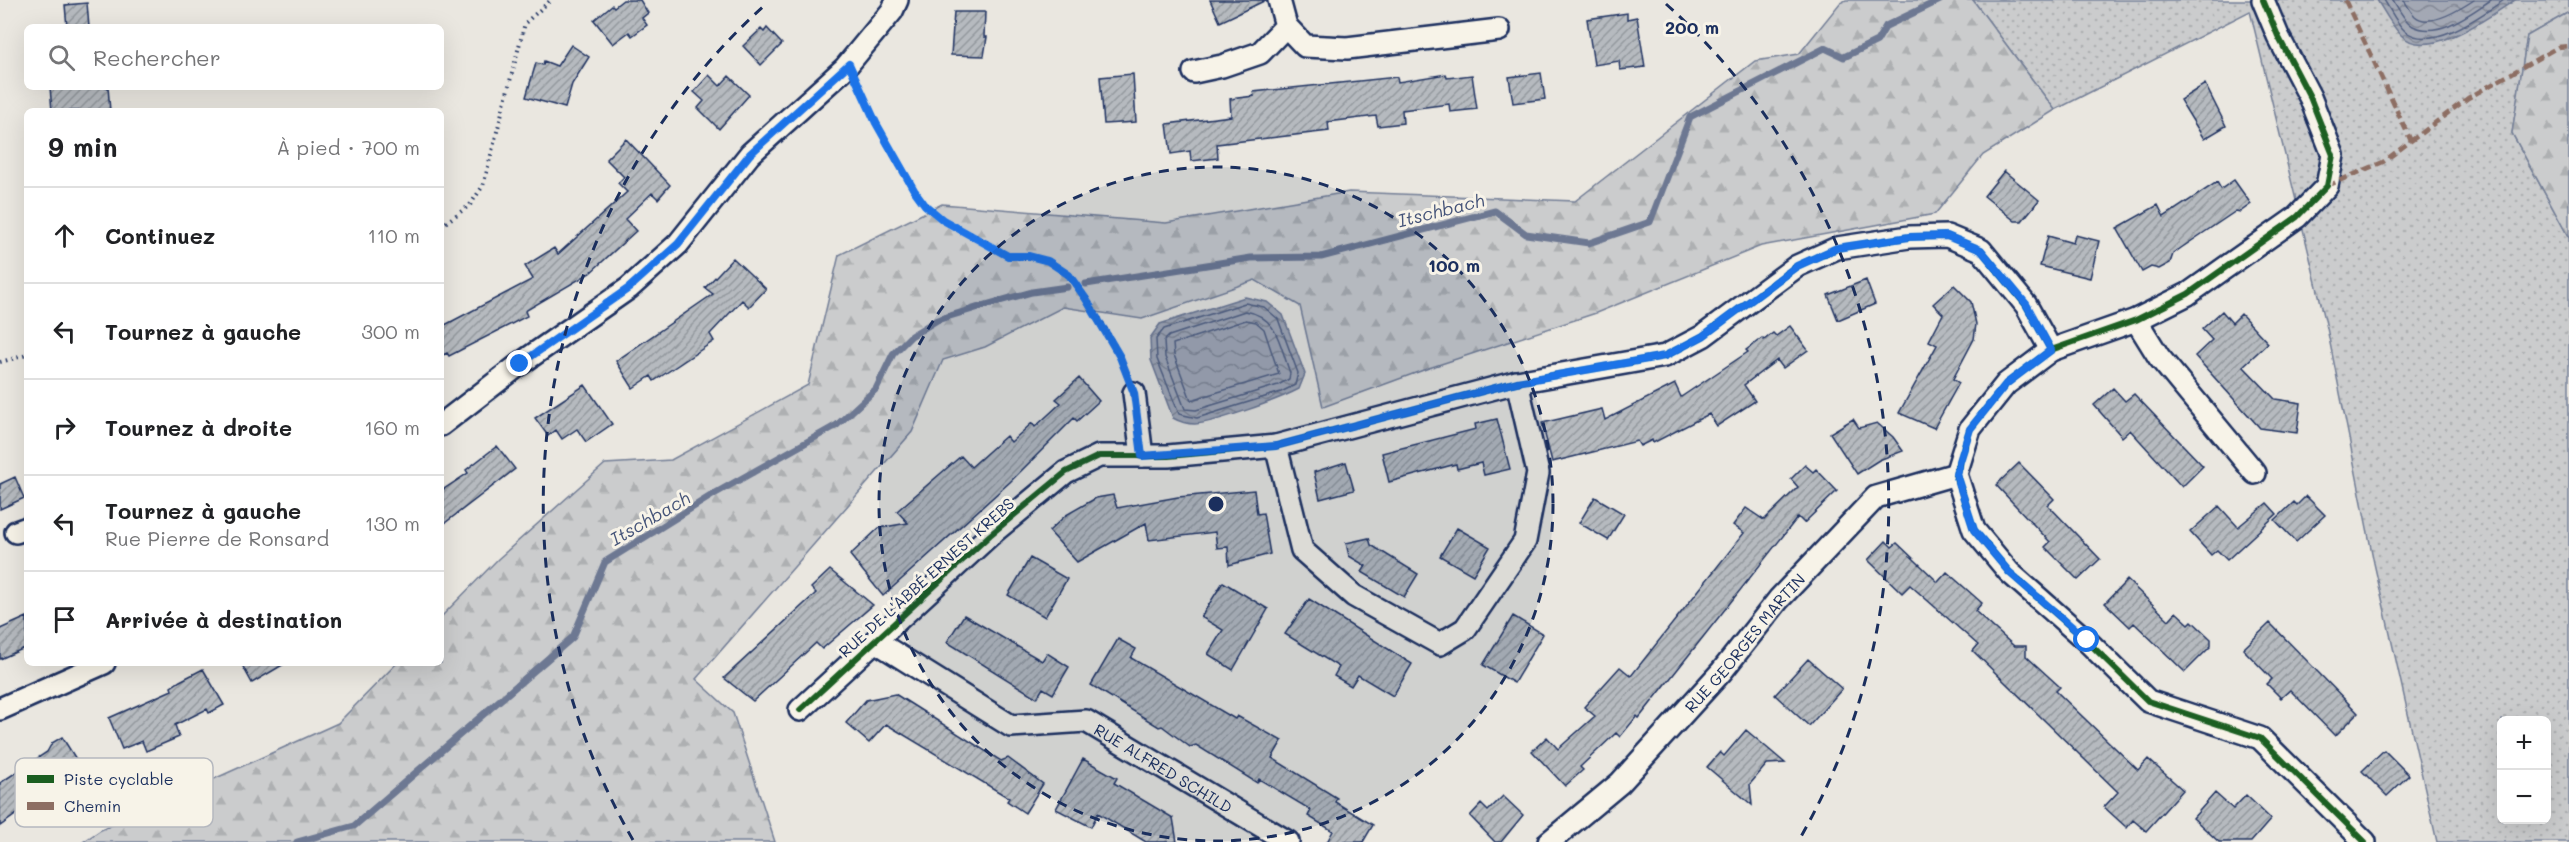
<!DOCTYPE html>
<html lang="fr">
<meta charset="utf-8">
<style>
body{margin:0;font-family:Mali,sans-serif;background:#f6f6f6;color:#202124}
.controls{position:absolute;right:18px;bottom:18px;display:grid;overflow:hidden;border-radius:9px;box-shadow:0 6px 24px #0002}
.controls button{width:54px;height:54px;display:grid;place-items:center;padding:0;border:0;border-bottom:2px solid #e0e0e0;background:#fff;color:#202124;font:30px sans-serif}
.stop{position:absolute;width:18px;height:18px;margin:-14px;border:4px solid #1a73e8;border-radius:50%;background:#fff}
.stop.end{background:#1a73e8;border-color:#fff;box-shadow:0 2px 6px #0008}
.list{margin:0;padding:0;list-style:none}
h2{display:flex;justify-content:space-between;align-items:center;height:78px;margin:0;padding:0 24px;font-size:26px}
h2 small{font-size:20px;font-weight:400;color:#757577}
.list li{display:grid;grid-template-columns:39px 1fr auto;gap:18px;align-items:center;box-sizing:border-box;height:96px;padding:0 24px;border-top:2px solid #e0e0e0}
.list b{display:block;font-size:22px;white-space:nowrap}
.list p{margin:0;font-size:20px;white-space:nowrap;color:#757577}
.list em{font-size:20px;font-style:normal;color:#757577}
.icon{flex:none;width:33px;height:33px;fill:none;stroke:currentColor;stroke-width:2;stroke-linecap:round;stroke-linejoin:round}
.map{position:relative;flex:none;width:2569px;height:842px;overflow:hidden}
.search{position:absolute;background:#fff;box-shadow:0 6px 24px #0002;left:24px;top:24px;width:420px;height:66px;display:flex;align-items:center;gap:15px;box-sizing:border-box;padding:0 21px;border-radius:9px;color:#757577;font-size:22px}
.panel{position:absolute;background:#fff;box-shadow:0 6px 24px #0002;left:24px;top:108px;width:420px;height:558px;border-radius:9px}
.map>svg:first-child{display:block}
</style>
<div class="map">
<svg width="2569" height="842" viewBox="0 0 2569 842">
<defs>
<pattern id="grass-dots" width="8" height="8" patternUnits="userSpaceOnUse" patternTransform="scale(1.5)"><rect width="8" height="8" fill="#cbcccd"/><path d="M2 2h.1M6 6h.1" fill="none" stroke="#aeb0b2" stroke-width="1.8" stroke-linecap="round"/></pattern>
<pattern id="forest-firs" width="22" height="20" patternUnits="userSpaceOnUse" patternTransform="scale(1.5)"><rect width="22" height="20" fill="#cbcccd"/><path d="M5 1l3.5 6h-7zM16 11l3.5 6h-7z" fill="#aeb0b2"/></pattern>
<pattern id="water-waves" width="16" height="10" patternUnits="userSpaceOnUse" patternTransform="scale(1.5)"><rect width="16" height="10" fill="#a3a8b4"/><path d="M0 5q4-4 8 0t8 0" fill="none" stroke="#848996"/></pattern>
<pattern id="building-hatch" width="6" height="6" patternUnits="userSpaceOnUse" patternTransform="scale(1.5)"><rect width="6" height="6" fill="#b6babf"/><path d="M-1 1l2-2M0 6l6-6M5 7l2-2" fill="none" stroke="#93989e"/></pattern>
</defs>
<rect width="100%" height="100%" fill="#eae7e0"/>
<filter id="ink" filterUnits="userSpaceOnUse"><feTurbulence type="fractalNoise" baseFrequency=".0167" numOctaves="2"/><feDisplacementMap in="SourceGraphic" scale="12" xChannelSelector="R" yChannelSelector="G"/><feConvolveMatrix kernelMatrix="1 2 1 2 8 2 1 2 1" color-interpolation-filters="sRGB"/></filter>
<g filter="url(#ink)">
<path fill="url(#grass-dots)" stroke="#737e96" stroke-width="1.5" fill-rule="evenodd" d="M1973,0h596v12l-42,24 -15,97 57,105v604h-132l-63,-279 -47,-235 -77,-317 -195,99zM2502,720h44v100h-44z"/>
<path fill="url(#forest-firs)" stroke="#737e96" stroke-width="1.5" d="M1846,0h127l82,110 -72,45 -48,59 -174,32 -165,67 -167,55 -106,39 -23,-101 -45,-26 -113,39 -79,-12 -78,40 -42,13 -31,72 -216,247 37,34 42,129h-692l18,-12 237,-107 59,-60h44v-46l57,-58 107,-95 66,-4 137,-75 31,-130 103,-51 224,19 183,-31 226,9 180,-140 44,-7 41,-51z
M2569,12v226l-57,-105 15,-97z"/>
<path fill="url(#water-waves)" stroke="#6d7892" stroke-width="1.5" d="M2377,0h138c-23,15 -88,63 -114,35 -10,-10 -17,-24 -24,-35z
M1245,297l22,5 16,13 22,59 -6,15c-19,10 -84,34 -104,35 -8,0 -15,-2 -22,-6l-22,-58 -1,-22 10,-14z"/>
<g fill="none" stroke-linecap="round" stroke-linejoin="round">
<path stroke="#515f80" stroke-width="1.5" d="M2384,0c6,9 13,24 21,31 27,22 78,-17 99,-31
M2393,0c5,8 12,22 20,26 26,13 58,-13 78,-26
M2404,0c3,5 7,12 11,16 14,13 47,-8 59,-16
M1245,303l19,4 14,12 20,54 -3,12 -14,7 -84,26 -18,-4 -22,-55 -1,-20 8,-10z
M1245,311c33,5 35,35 45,62l-1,6 -11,6 -82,25 -11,-1 -20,-52 -1,-16 5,-5z
M1246,320l10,2 8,7 15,45 -88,26 -17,-45 -1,-11z"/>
<path stroke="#6d7892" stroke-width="7" d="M1086,284l165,-26 70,-1 174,-46 31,23 63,9 61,-21 40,-105 135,-69 19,9 33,-16 9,-15 54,-26
M297,842l57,-16 219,-189 32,-75 109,-68 123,-69 39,-36 17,-35 18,-18 26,-16 52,-16 43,-12 35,-5"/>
</g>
<path fill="url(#building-hatch)" stroke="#1b2f5e" stroke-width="1.5" d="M623,0h17l8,13 -6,5 5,7 -15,11 -3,-4 -16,12 -19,-24 18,-15 2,2z
M1210,0h56l-46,22z
M87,3l2,24h-22l-2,-22z
M954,12h31l-1,25h3l-3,19 -33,-1z
M1627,13v6l10,-2 8,50 -25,3 -1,-9 -25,4 -7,-46z
M767,28l15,16 -21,21 -18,-19 18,-17 3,3z
M571,45l18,12 -17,27 -7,24 -39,-11 10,-34 7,2 1,-4 13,5z
M1541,73l4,26 -32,4 -4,-26z
M1133,74l3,48 -32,2 -4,-47z
M1446,74l1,4 25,-3 5,34 -27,3 -1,-8 -47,6 1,13 -25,3 -2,-10 -48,6 1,9 -112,13 1,14 -27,3 -1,-10 -19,3 -4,-30 64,-8 -1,-17 24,-3 -1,-4 144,-15 1,5z
M709,75l11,11 9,-10 20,19 -30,34 -21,-21 6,-7 -10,-9z
M2205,84l21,42 -22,13 -24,-39z
M50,87h58l2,24h-58z
M626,139l44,46 -12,14 -6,-6 -27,26 11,12 -46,42 -65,38 2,5 -78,40 -2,-3 -6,3v-29l92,-48 -8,-13 29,-18 4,6 69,-62 -9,-9 6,-6 -18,-18z
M2004,171l35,29 -17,21h-7l-31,-25z
M2234,180l17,24 -11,8 -4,-1 -55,37 -8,6 -3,9 -11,6 -8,-2 -9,5 -25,-44 41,-23 6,12 53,-35 4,7z
M2075,235l24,6 -9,37 -50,-12 8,-30 25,7z
M733,258l33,31 -17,18 -7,-7 -32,34 4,7 -60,40 -3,-5 -18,12 -17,-27 97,-67 -8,-6z
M1866,280l9,24 -37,16 -10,-25z
M1954,285l17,17 5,22 -2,15 -21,40 6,4 -25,45 -35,-15 38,-68 -8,-4 14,-27 -10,-10z
M2222,311l10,12 9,-9 27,29 -25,23 32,33 26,4 -4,30 -37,-5 -65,-72 17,-16 -10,-11z
M1790,326l18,24 -25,18 -6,-8 -33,25 11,16 -38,25 -8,-12 -56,29 -1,-3 -12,6 -3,-5 -85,21 -10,-39 60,-14 3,11 70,-36 6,13 67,-45 -2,-2 16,-12 2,2 9,-7 3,3z
M1079,378l20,23 -22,20 -3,-3 -64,64 -127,114 -33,-41 29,-27 29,-5 -11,-12 64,-55 10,11 35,-31 5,6 21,-19 3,4 26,-24 -5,-4z
M585,385l27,39 -26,18 -9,-13 -15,10 -6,-9 -8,6 -13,-18z
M2113,388l12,13 9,-7 69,72 -21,21 -52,-57 -8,7 -28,-32z
M1497,419l13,50 -26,6 -3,-12 -24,6 -1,-5 -67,18 -7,-29 94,-24 -1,-5z
M1853,419l6,9 18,-5 16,14 10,14 -24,9 -22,14 -27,-41z
M497,446l18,23 -74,57v-35l27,-18 -2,-3z
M1346,462l8,28 -34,9 -6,-27z
M2019,463l35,36 -6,6 52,54 -22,21 -33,-33 5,-5 -54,-57z
M1805,465l8,7 3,-3 21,22 -33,32 -6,-6 -159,201 -2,-2 -17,21 -4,-4 -36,34 3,3 -18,16 -33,-35 15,-14 11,12 37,-33 -11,-9 36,-40 11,9 113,-143 -11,-8 13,-17 18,12 34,-33 -7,-8z
M15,477l9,21 -24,11v-25z
M1254,490l3,24 6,-1 7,41 -41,11 -1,-18 -11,1 -2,-16 -66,8 -3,-17 -69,39 -28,-31 17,-16 30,-17 17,-3 4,13 61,-11z
M2306,496l19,19 -29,27 -21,-22 19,-18 3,3z
M1595,497l29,17 -16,26 -29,-17z
M2267,503l10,11 -50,46 -10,-10 -6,5 -21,-23 29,-26 19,21z
M1457,528l33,19 -17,28 -33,-19z
M1369,538l2,7 47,29 -14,23 -42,-25 4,-6 -17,-10 -3,-13z
M1886,541l6,6 5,-4 41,39 9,-10 35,31 -7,8 39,35h12v10l34,31 -4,4 82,79 10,-11 35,31 -37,41 -13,-11 -6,8 -23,-21 14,-15 -145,-141 5,-6 -68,-60 -8,8 -34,-33z
M1030,558l37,21 -22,38 -37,-22z
M830,570l43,35 -51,44 -6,-6 -63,58 -29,-23 92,-85 -5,-5z
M2127,580l42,40 7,-8 13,12 3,-3 19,18v7l-26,26 -51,-49 -4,4 -25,-24z
M1223,582l45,27 -35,61 -25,-16 15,-24 -22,-13z
M1309,599l103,65 -19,32 -35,-21 -7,11 -17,-10 5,-9 -54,-33z
M964,615l78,46 5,-8 22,14 -16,27 -10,-6 -6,10 -90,-56z
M1513,616l30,18 -29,49 -31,-18z
M27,617v30l-27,12v-30z
M2270,623l88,90 -23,23 -45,-46 -9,8 -14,-14 5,-5 -29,-30z
M1118,639l18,10 -5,9 104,61 2,-3 45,25 -10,17 65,40 -2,4 38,23 -10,17h-36l6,-11 -25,-15 3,-6 -52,-31 -2,4 -61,-38 -6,2 -28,-21 -3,1 -68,-42z
M1808,659l34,30 -33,37 -34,-31z
M241,663h45l-34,20z
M203,669l21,36 -15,8 -2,-4 -32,16 4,12 -33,14 -4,-10 -20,8 -13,-31 63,-28 -1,-3 9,-6z
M895,694l106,67 7,-3 35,26 -18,29 -18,-12 2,-3 -123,-74 -17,19 -23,-20 20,-23z
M1746,730l39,33 -18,1 -17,20 2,21 -45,-38 13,-15 4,4z
M62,737l26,41 -27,17 -5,-9 -56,40v-43l47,-31 5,-9z
M2384,750l25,25 -22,21 -25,-25z
M1083,759l34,19 -3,5 59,35 4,24h-31l-48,-29 -7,14 -35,-18z
M2215,793l18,16 13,-14 25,24 -20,23h-32l-26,-24z
M1503,796l20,19 -22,27h-6l-25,-26 11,-12 7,7z"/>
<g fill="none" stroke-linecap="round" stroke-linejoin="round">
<defs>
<g id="minor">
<path d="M2263,0l15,36 32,61 23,58 -6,31 -30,31 -109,77 -52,26 -85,30 -45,34 -36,45 -14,45 18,56 35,42 78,69 61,60 112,37 105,104"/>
<path d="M1286,26l19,20 42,2 152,-18"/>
<path d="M1194,72l28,-6 38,-13 26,-27 -7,-26"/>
<path d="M2136,320l23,37 96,116"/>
<path d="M1134,393l8,63"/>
<path d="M441,425l79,-61 109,-76 49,-44 72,-90 95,-86 47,-57 5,-11"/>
<path d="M1276,446l26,104 52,46 86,48 25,-15 60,-88 13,-68 -21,-91"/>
<path d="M16,532l11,-4"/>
<path id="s1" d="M875,641l136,85 75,-5 202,121"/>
<path d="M0,709l104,-46"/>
<path d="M800,710l190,-175 76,-63 33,-16h69l108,-10 241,-64 148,-26 38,-20 94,-70 40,-18 72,-11 38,-1 34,14 45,55 25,45"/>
<path id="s2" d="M1549,842l71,-59 102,-112 57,-72 97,-102 80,-23"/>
</g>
</defs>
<use href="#minor" stroke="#1b2f5e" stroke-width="26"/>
<path stroke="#1b2f5e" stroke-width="4" stroke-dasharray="1.5 4.5" stroke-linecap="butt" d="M858,84c19,38 50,112 84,135 12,9 28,14 41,21 8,5 15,12 23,15 13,5 28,0 41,6 33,13 68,82 80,114
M441,226l29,-21 13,-19 42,-163 26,-23
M0,362l27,-7"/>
<use href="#minor" stroke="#f7f3e8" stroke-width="21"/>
<path stroke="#8d6e63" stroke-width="4.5" stroke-dasharray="9 4.5" stroke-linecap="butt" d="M2345,0l66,141
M2327,186l56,-24 85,-64 90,-51 11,-1"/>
<defs>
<path id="cycleway" d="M2263,0l15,36 32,61 23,58 -6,31 -30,31 -109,77 -52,26 -85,30 -45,34 -36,45 -14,45 18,56 35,42 78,69 61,60 112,37 105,104
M800,710l190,-175 76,-63 33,-16h69l108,-10 241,-64 148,-26 38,-20 94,-70 40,-18 72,-11 38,-1 34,14 45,55 25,45"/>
</defs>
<use href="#cycleway" stroke="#f7f3e8" stroke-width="10"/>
<use href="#cycleway" stroke="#1b5e20" stroke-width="6"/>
</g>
</g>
<g fill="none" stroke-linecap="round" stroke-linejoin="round" filter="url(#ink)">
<path stroke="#1a73e8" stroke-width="8" d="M520,364l109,-76 49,-44 72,-90 99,-90 27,59 38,67 11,15 18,15 65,36h21l19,5 21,14 17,24 34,58 14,36 8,63 134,-10 241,-64 148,-26 38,-20 94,-70 40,-18 72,-11 38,-1 34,14 45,54 25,46 -45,34 -36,45 -14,45 18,56 35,42 78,68"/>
</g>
<circle cx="1216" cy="504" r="337" fill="#1b2f5e" fill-opacity=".12"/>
<g fill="none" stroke="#1b2f5e" stroke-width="3" stroke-dasharray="10 8">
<circle cx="1216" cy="504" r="337"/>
<path d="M633 840A673 673 0 0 1 766 4M1666 4A673 673 0 0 1 1799 840"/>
</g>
<g text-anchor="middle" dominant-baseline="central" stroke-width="6" stroke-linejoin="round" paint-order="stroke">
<g font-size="16" fill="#1b2f5e" stroke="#f7f3e8">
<text transform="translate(926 577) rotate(-42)">RUE DE L'ABBÉ ERNEST KREBS</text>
<text stroke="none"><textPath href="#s2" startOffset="280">RUE GEORGES MARTIN</textPath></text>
<text stroke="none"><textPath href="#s1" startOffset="326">RUE ALFRED SCHILD</textPath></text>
</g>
<g font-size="18" font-style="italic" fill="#445378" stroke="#f7f3e8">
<text transform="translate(1441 210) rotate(-14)">Itschbach</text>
<text transform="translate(650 518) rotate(-30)">Itschbach</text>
</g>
</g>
<rect x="15" y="758" width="198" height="69" rx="9" fill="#f7f3e8" stroke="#b5b8bf" stroke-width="1.5"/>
<rect x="27" y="775" width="27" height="8" fill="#1b5e20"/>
<rect x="27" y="802" width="27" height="8" fill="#8d6e63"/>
<g font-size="16" fill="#1b2f5e">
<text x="64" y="785">Piste cyclable</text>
<text x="64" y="812">Chemin</text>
</g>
<circle cx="1216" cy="504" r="9" fill="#1b2f5e" stroke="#f7f3e8" stroke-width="3"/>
<g font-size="18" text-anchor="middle" font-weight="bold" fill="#1b2f5e" stroke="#f7f3e8" stroke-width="6" stroke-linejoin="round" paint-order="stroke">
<text x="1692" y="34">200 m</text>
<text x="1454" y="272">100 m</text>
</g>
</svg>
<div class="controls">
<button>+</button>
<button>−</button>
</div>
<div class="stop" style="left:2087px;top:640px"></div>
<div class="stop end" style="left:520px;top:364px"></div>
<div class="search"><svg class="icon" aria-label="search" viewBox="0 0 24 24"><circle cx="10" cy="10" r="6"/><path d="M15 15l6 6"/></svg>Rechercher</div>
<section class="panel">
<h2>9 min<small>À pied · 700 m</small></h2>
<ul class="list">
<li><svg class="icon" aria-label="ahead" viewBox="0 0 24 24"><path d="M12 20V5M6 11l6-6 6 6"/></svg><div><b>Continuez</b></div><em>110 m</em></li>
<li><svg class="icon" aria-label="left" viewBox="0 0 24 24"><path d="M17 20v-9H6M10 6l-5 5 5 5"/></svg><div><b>Tournez à gauche</b></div><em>300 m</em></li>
<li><svg class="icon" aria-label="right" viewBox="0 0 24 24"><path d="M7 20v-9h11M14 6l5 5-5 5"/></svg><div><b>Tournez à droite</b></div><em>160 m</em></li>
<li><svg class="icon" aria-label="left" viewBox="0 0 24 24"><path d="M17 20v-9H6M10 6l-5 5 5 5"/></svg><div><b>Tournez à gauche</b><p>Rue Pierre de Ronsard</p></div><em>130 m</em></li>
<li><svg class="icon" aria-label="arrive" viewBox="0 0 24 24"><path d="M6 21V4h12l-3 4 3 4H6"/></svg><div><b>Arrivée à destination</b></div></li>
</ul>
</section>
</div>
